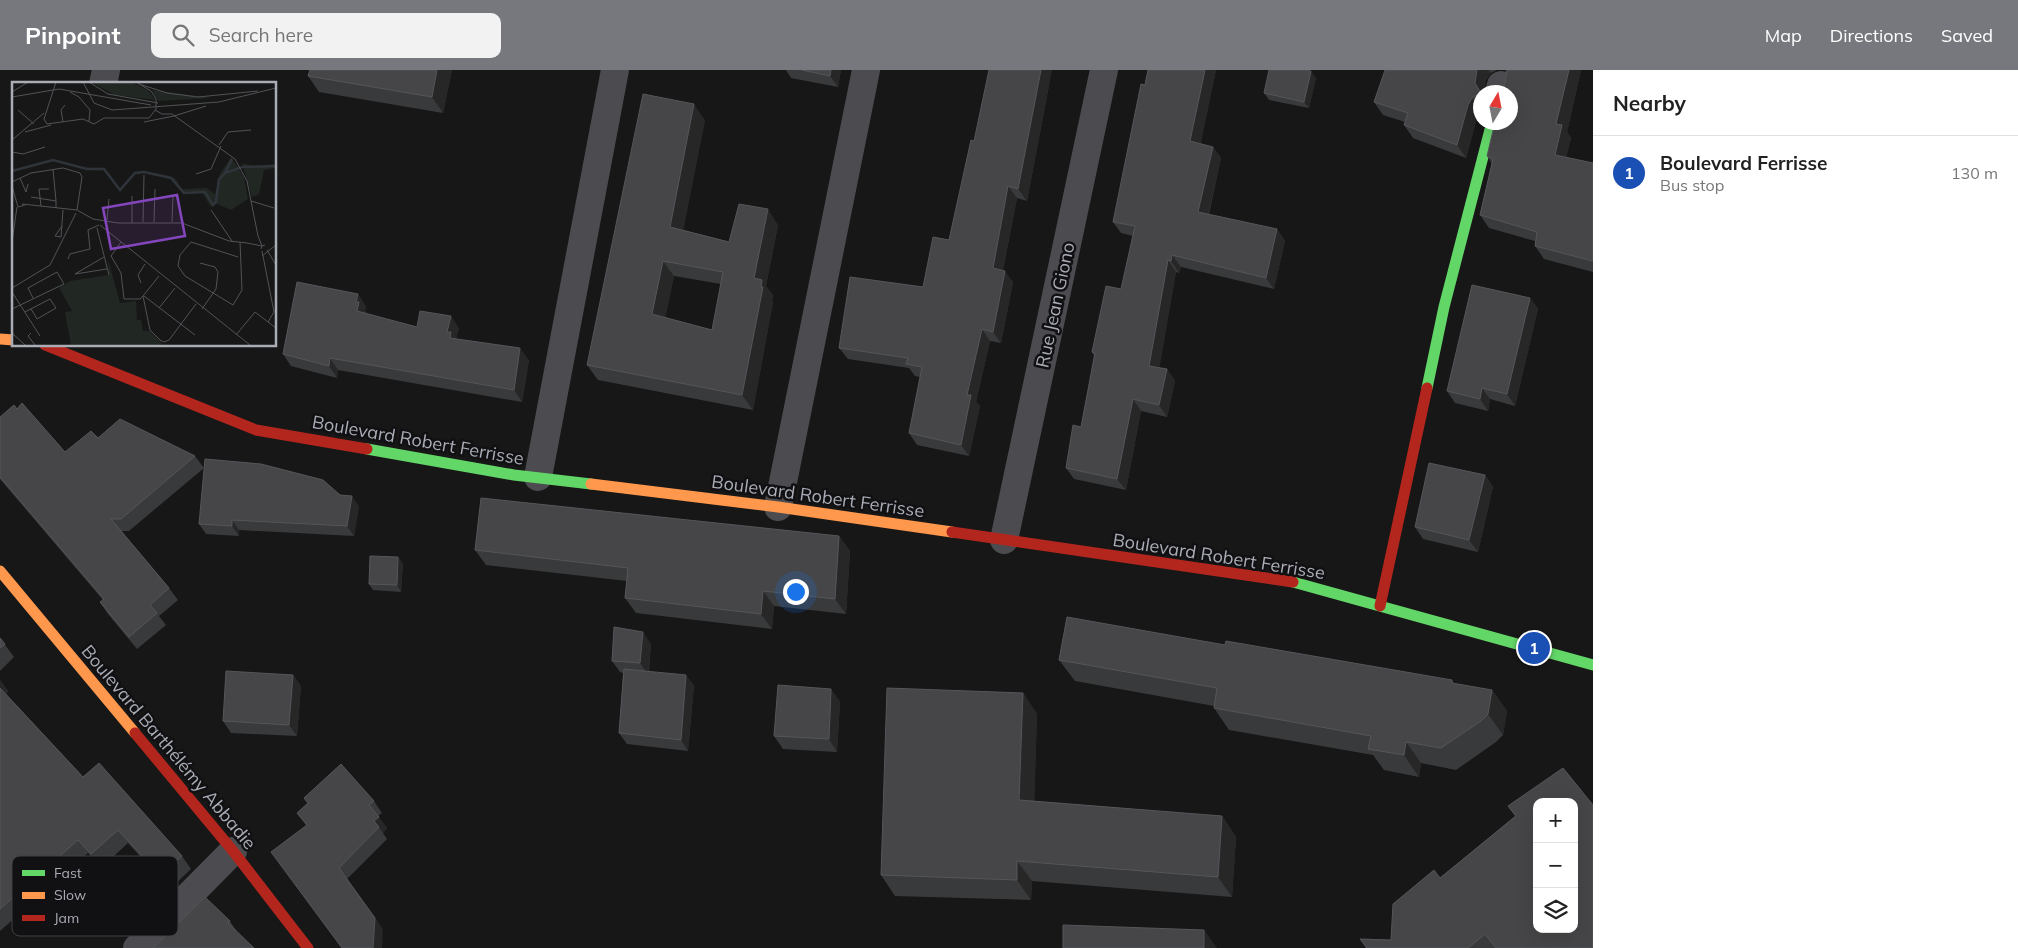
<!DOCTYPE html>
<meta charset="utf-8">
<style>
body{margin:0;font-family:Mulish,sans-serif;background:#f2f2f2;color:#222}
.controls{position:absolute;right:15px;bottom:15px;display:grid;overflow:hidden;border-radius:10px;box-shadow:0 5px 20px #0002}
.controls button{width:45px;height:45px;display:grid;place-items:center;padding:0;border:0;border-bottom:1px solid #e0e0e0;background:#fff;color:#222;font:25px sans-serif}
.compass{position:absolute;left:1473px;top:15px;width:45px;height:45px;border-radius:50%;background:#fff;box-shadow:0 5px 20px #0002;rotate:10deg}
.you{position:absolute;left:795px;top:521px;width:18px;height:18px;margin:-12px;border:4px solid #fff;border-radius:50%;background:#1a73e8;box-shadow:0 0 0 8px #1a73e833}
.badge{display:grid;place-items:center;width:32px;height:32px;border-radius:50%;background:#77787e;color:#fff;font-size:16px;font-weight:700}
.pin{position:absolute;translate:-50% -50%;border:2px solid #fff;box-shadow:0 1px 5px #0006}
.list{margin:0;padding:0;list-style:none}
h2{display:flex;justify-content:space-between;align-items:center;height:65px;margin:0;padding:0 20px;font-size:21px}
h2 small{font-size:16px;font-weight:400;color:#767676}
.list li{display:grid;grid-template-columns:32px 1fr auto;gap:15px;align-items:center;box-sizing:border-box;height:75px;padding:0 20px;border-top:1px solid #e0e0e0}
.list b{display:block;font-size:19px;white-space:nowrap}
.list p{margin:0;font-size:16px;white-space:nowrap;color:#767676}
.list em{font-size:16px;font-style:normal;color:#767676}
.icon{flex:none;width:28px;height:28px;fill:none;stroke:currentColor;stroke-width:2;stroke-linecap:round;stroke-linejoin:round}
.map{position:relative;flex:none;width:1593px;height:878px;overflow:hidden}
header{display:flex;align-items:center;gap:30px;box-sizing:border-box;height:70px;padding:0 25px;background:#77787e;color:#fff}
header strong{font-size:24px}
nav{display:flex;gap:28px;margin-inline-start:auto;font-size:18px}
.search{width:350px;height:45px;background:#f2f2f2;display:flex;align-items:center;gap:12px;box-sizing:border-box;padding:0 18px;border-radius:10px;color:#767676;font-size:19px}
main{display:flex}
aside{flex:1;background:#fff}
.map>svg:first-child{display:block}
</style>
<header>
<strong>Pinpoint</strong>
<div class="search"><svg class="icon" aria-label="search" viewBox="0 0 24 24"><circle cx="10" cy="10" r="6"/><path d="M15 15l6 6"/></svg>Search here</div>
<nav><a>Map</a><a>Directions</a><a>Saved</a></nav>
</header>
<main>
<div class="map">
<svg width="1593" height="878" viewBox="0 0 1593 878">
<rect width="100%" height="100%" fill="#171717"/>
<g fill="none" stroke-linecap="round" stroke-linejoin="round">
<path stroke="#4c4c50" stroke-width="28" d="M103,14l3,-14
M1499,22l2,-7
M538,407l77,-407
M778,437l88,-437
M1004,470l100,-470
M137,878l96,-97"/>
<path stroke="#63d668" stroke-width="11" d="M1427,318l17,-81 48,-185
M367,379l147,26 77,9
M1293,512l300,83"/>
<path stroke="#ff974d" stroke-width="11" d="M0,269l14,1
M591,414l187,23 174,25
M0,501l135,162"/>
<path stroke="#b3261e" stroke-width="11" d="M45,275l211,85 111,19
M952,462l341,50
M1380,536l47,-218
M135,663l98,118 75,97"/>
</g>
<path fill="#393a3b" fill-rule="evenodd" d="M310,0h142l-9,43 -124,-21 -11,-16z
M786,0h55l-3,17 -47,-9z
M1148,0h68l-16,74 13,3 8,11 -12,56 68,15 8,12 -11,48 -93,-22 -2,6 -3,-1 -17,96 8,1 8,12 -8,36 -26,-6 -15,79 -52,-11 -8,-11 15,-41 13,-71 -2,-4 29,-63 12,-53 -12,-3 -8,-11z
M1385,0h112l-6,3 -5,7 -6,12v20l-3,6 -11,40 -53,-20 -9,-13 1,-3 -22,-7 -9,-13z
M1505,0h76l-14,62 4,6 -5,19 27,6v109l-49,-13 -9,-13v-5l-46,-13 -9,-13 12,-51 -5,-8 23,-34 -10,-32 5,-6 2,-13z
M1316,8l-7,30 -40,-8 -5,-7z
M1050,10l-23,121 -10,-3 -14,72 10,12 -12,61 -11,-2 -14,61 4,4 -11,50 -52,-11 -8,-12 11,-56 -5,-1 -6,-8 -61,-9 -9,-11 84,-61 26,-47 25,-99z
M705,50l-22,110 46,12 49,-17 -12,61 7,9 -1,5 1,2 -20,108 -155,-30 -11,-15zM674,206l47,8 -9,46 -47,-12z
M1530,228l8,11 -23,97 -25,-7 -2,12 -33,-8 -8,-12z
M366,236l-1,5 2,3 50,13 42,1 -3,11 73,21 -7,42 -184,-32 -1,8 -46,-12 -8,-12z
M17,339l48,43 33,-14 97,18 9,12 -75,63h-8l48,57 9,12 -19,16 7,9 -29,24 -29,-35 -8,-12 3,-2 -103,-121v-62z
M1485,405l8,12 -15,65 -55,-13 -8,-12z
M340,425l19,11 -5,30 -115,-6v6l-33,-2 -7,-10z
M839,466l11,15 -4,63 -72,-8 -2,23 -136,-16 -11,-15 2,-17 -141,-16 -11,-15z
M403,493l-2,29 -28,-2 -4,-6z
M0,568l14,19 -14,14z
M651,574l-2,27 45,14 -6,66 -61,-7 -8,-11 4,-60 -3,-1 -8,-11z
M1225,575l227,35 2,4 38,6 15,21 -4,24 -7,7 -40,28 -35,-7 -2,14 -35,-7 -11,-15 -144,-25 -15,-22v-2l-139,-25 -16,-21z
M293,605l8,11 -4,50 -66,-3 -8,-12z
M0,610l8,11 -2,3 77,83 99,79 9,13 -21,20 -42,-46 -27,25 -13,-15 -88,78z
M1023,623l14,21 -3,87 188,15 14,21 -4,60 -200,-16 -1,19 -136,-4 -14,-21z
M840,631l-3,51 -54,-3 -9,-13z
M304,728l70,3 8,12 -4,3 9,12 -4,5 4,6 -40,40 36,50 -86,-116 11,-9z
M1593,735v143h-227l-6,-9 31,1 49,-62 75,-62 -7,-10z
M230,851l7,11 -84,16z"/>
<path fill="#272727" d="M437,0h15l-9,43 -11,-16z
M831,0h10l-3,17 -8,-11z
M1041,0h11l-25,131 -9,-12z
M1205,0h11l-17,83 -9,-12z
M1477,0h11l3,3 -5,7 -1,12h-4l-6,-9z
M1569,0h12l-14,62 4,6 -7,30 -9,-13 1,-31z
M1311,1l5,7 -7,30 -5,-6z
M1472,28l8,12v2l-3,6 -11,40 -9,-13 11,-40z
M694,34l11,16 -24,122 -11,-15z
M1213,77l8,11 -15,66 -8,-12z
M1008,116l9,12 -16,81 -8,-11z
M768,139l10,16 -12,61 7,9 -1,5 1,2 -20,108 -11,-15 12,-117z
M1277,159l8,12 -11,48 -8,-11z
M1172,185l9,12 -2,6 -8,-12z
M1168,190l8,12 -18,105 -9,-11z
M663,191l11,15 -11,54 -11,-16z
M1005,201l8,11 -12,61 -8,-11z
M358,224l8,12 -1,5 3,3 -11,-3 -1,-9z
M1530,228l8,11 -23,97 -8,-12z
M451,246l8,12 -3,11 -6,-1 -3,-6z
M982,259l8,12 -14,61 4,4 -11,50 -8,-11 6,-50z
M520,278l9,12 -7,42 -8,-12z
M330,288l8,12 -1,8 -8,-12z
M1167,299l8,12 -8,36 -8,-12z
M1482,318l8,11 -2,12 -8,-12z
M1133,329l8,12 -15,79 -9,-11z
M1485,405l8,12 -15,65 -9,-12z
M352,426l7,10 -5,30 -7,-10z
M232,450l7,10v6l-7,-10z
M839,466l11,15 -4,63 -11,-15z
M398,487l5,6 -2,29 -4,-7z
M763,521l11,15 -2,23 -11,-15z
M643,562l8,12 -3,31 -8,-12z
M293,605l8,11 -4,50 -8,-11z
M686,605l8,10 -6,66 -7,-11z
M0,610l8,11 -4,5 -4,-6z
M831,619l9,12 -3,51 -8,-13z
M1492,620l15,21 -4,24 -15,-21z
M1023,623l14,21 -3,107 -15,-21z
M1406,672l15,21 -2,14 -15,-22z
M1222,746l14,21 -4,60 -14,-20z
M379,747l8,11 -4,5 -9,-12z
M1017,791l15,20 -1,19 -14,-20z
M375,848l8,11 -1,19h-9z
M1204,860l13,18h-13z"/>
<path fill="#464648" stroke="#55565a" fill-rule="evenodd" d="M310,0h127l-5,27 -124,-21z
M802,0h29l-1,6z
M989,0h52l-23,119 -10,-3 -15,82 12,3 -12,61 -11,-3 -15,66h4l-10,50 -52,-12 13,-66 -16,-3 2,-6 -69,-10 11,-71 73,10 10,-50 16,3 22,-100 3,1z
M1148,0h57l-15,71 23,6 -15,65 79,17 -11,49 -94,-23 -1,6 -3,-1 -19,106 18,3 -8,36 -26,-6 -16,80 -51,-11 7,-43 8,2 14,-74 -3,-1 14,-66 15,3 14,-63 -22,-4 28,-138 4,1z
M1269,0h36l6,1 -7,31 -40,-9z
M1385,0h92l-2,13 4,7 4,2h-3v2h-2l-6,4 -4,7 -11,40 -53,-20 4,-12 -34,-11z
M1507,0h62l-13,54 6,1 -7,30 38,8v98l-58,-15 2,-14 -57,-17 13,-56 -6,-3 8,-34h15v-30h-13l3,-2 5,-6z
M643,24l51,10 -24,123 59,15 10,-38 29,5 -14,69 8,2 -1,7h2l-21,108 -155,-30zM663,191l60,11 -11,58 -60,-16z
M297,212l61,12 -2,8h3l-2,9 60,16 3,-16 31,5 -4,16h4l-1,6 70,10 -6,42 -184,-32 -1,8 -46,-12z
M1472,215l58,13 -23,96 -25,-6 -2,11 -33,-8z
M22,333l43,49 26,-21 7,7 22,-19 75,37 -74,63h-10l58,69 -19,17 7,8 -28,24 -29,-35 4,-3 -104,-122v-60l14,-12 3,4z
M205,389l56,5 62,16 17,15 12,1 -5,30 -115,-6v6l-33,-2z
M1429,393l56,12 -16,65 -54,-13z
M481,428l358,38 -4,63 -72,-8 -2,23 -136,-16 3,-30 -153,-18z
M370,486l28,1 -1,28 -28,-1z
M1067,547l158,28 1,-4 226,39v3l40,7 -4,24 -7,7 -40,27 -35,-6 -2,13 -36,-6 3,-13 -157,-28 3,-20 -158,-28z
M614,557l29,5 -3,31 -28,-2z
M0,568l5,6 -5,4z
M624,599l62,6 -5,65 -62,-7z
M226,601l67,4 -4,50 -66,-4z
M778,615l53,4 -2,50 -55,-3z
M0,618l83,89 16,-14 83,93 -22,19 -42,-45 -27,24 -13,-14 -78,69z
M887,618l136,5 -4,107 203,16 -4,61 -201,-16v19l-136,-5z
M341,694l33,37 -5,4 10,12 -5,4 5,6 -40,41 36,50 -2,30h-31l-71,-96 36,-27 -10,-12 11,-10 -4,-5z
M1563,698l30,37v143h-97l-11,-14 -17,14h-101l-7,-9 31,1 2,-36 41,-34 6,8 76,-62 -8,-10zM1537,732h37v127h-37z
M205,827l25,24 -2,2 26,25h-101z
M1063,855l141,5v18h-141z"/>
<g text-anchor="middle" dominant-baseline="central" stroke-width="5" stroke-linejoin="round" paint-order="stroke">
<g font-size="18" fill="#aaacb6" stroke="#111113">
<text transform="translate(1055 235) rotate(-78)">Rue Jean Giono</text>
<text transform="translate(418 370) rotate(10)">Boulevard Robert Ferrisse</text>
<text transform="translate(818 426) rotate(8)">Boulevard Robert Ferrisse</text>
<text transform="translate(1219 486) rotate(9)">Boulevard Robert Ferrisse</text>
<text transform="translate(169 677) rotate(50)">Boulevard Barthélémy Abbadie</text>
</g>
</g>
<g transform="translate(12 12)">
<rect width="264" height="264" fill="#171717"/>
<path d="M79,0h40l17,8 7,10 -40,-5zM140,8l60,8 -54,3zM219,75l13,20 4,22 -17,11 -14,-6 -7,2 -8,-14 -19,2 -15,-19 8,4 5,10 26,-1 8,6 5,-20zM230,81l15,4 19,-3v4l-12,2 -5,24 -7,3zM96,177l12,44 16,-2 1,19h4l2,11h7l12,12 -1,2h-90l-6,-33 7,-1 -13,-23 11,-7 39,-6z" fill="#212722"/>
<path fill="none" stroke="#2f343b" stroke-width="2.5" d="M0,89l41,-11 34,9h17l16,21 15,-17 9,-1 27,6 13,15 21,-1 8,13 3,-3 3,-23 6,-6 17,-6 34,-1M213,91l7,-14"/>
<path fill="none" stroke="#525357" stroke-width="1" d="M44,0l-12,37 3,5 36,-5 11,5 10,-6h45l7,-9v-10l-5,-8 -15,-9M71,0l11,21 18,7 107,-8 57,-14M77,0l19,12 50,9M127,2l28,9 31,4 60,-6M0,10l16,-10M58,10l9,5 11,13 -1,11M0,15l47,-8 92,16M6,28l16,14M143,28l7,4h10l63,45 12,22 11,55 4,10 3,-1M162,34l32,-10M51,40l-2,-12 4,-5M132,40l30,-6M13,50l26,-7M0,58l32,-27M207,63l9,-13 23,-2M0,70l11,2 22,-7M41,87l3,32M184,92l15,-5 10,-23M8,96l6,14 2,-8M0,100l19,-9 32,-5 17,5 2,4 -5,33M0,104l6,21 7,-2M19,115l25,4v7M239,119l23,7M10,122l55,6 16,9 25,4h64l47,18 18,2M29,124l-2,-17h10M199,128l21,31M95,138l2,-21M131,140l1,-47M142,140l1,-33M160,140l1,-26M120,141v-27M88,143l150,120M50,144l-7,10 6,1 2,-27M85,146l12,47M0,159l5,-34M109,160l-10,14 10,17 3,26h16l3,-3M235,161l15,3 -1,3M255,168l9,15M250,169l12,61 -6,10M250,174l14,-11M92,175l-29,17 32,-5M226,175l-47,-15 -11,13 -2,11 7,10 48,29 9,-15 -2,-48M56,177l2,-5 20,-5 -2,-19 11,-5M188,181l15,4 3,5 -2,17 -14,20M147,194l-16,20 7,34 10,10 4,2 5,-2 27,-36M129,201l-3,-8 7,-11M0,206l38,-23 26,-52M0,210l28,44M132,214l51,39M147,226l16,-20M0,227l52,-25 -7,-12 -29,16 5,10M13,230l25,-13 6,9 -19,11 -6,-10M0,251l13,12M19,251l-3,3 7,9M224,253l19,-23 21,16"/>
<path fill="#8446bd" fill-opacity="0.15" stroke="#8446bd" stroke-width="2.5" d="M165,113l8,41 -74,13 -8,-41z"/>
<rect width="264" height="264" fill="none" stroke="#aaacb6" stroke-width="2.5"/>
</g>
<rect x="12" y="786" width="166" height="80" rx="8" fill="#111113" stroke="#3f4044" stroke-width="1"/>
<rect x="22" y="800" width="23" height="6" fill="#63d668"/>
<rect x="22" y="822" width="23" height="7" fill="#ff974d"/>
<rect x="22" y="845" width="23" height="6" fill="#b3261e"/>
<g font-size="14" fill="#aaacb6">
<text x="54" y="808">Fast</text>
<text x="54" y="830">Slow</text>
<text x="54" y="853">Jam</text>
</g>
</svg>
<div class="controls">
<button>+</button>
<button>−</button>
<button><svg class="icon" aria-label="layers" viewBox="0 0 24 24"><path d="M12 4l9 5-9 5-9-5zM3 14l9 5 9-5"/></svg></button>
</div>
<svg class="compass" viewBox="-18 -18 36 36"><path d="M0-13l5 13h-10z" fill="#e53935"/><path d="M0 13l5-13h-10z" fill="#767676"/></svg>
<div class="you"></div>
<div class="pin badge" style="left:1534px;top:578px;background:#1a4fb4">1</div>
</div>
<aside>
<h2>Nearby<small></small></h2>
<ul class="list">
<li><span class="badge" style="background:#1a4fb4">1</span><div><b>Boulevard Ferrisse</b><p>Bus stop</p></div><em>130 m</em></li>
</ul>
</aside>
</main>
